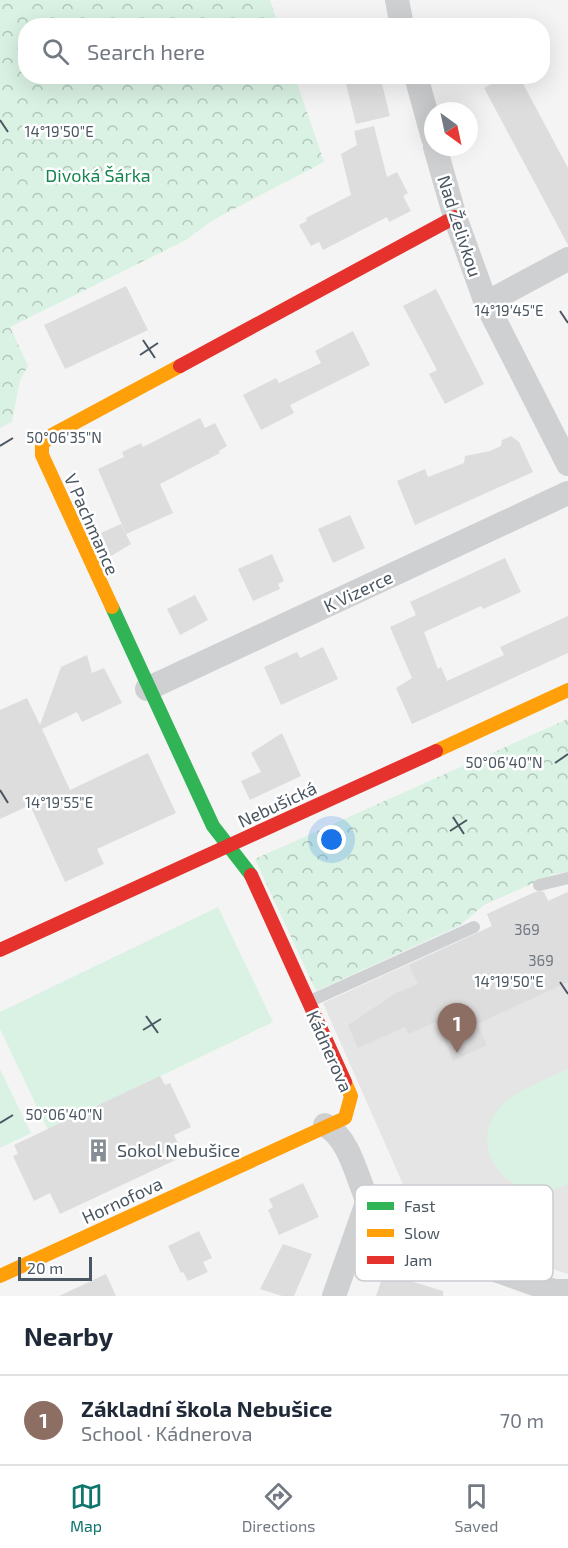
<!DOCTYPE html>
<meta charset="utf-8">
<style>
body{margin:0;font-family:"Exo 2",sans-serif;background:#f6f6f7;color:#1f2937}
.compass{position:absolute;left:424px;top:102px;width:54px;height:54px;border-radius:50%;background:#fff;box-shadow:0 6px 24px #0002;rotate:147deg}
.scale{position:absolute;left:18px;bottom:15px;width:74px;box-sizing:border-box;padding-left:6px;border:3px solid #4a5661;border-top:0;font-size:16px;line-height:21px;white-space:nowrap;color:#4a5661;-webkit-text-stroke:4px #fff;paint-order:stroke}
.you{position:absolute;left:332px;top:840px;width:21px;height:21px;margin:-15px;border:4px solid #fff;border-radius:50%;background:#1a73e8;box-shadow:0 0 0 9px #1a73e833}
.badge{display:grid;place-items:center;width:39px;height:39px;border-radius:50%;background:#0f766e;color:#fff;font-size:20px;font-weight:700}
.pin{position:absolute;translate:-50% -50px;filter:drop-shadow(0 2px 3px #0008)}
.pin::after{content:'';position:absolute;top:32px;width:21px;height:18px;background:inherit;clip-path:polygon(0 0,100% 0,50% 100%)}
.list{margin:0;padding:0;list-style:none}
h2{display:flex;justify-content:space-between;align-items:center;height:78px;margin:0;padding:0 24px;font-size:26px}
h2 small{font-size:20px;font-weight:400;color:#747a83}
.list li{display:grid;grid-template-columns:39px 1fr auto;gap:18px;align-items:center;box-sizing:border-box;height:90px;padding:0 24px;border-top:2px solid #e0e1e3}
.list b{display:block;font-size:22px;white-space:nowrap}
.list p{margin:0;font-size:20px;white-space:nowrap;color:#747a83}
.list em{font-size:20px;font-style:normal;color:#747a83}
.icon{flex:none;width:33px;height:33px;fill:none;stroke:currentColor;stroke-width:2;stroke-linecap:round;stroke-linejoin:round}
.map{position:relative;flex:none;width:568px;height:1296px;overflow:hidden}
.search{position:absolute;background:#fff;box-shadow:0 6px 24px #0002;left:18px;right:18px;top:18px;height:66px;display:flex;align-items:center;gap:15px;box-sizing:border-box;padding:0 21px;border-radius:24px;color:#747a83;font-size:22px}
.sheet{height:168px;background:#fff}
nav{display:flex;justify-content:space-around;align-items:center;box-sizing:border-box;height:84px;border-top:2px solid #e0e1e3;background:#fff;font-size:16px;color:#747a83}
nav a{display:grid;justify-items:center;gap:3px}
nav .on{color:#0f766e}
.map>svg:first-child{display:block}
</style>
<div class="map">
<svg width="568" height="1296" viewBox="0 0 568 1296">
<defs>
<pattern id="forest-crowns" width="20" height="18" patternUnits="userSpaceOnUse" patternTransform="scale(1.5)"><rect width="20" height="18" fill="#d9f2e3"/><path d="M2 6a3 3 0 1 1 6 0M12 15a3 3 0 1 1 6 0" fill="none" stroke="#b2c7bb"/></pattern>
</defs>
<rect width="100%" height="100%" fill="#f4f4f4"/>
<path fill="#e6e5e6" d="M542,889l6,12 20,-9v382l-134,-44 -17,-14 -94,-213 169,-77 -5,-12z"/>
<path fill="url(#forest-crowns)" d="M0,0h270l8,25 -252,1v50l269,1 29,85 -111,58 -27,20 -176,87 18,39 -8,14 -8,42 -12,6z
M568,719v153l-14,2 -70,31 -25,21 -143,65 -61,-132z"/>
<path fill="#d9f2e3" d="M218,907l55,115 -225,108 -48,-101v-17z
M0,1069l31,64 -31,15z
M568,1069v115c-56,27 -104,-36 -69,-76 17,-19 47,-28 69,-39z"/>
<path fill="#ddddde" d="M344,76h36l10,40 -34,8z
M505,76h14l49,92v77l-84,-157z
M374,126l13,51 10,-5 11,21 -5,3 8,15 -22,11 -2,-5 -64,33 -4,-8 -8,4 -12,-21 8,-4 -1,-3 45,-23 -10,-41 16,-9 -3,-14z
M126,286l22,44 -83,39 -21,-44z
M436,289l48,95 -39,20 -16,-30 8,-4 -34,-64z
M353,331l17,34 -80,40 4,8 -33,17 -18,-35 33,-17 3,5 42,-20 -6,-12z
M200,418l5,10 10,-5 12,23 -8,5 1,2 -60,31 13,29 -47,21 -28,-65 26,-12 -2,-5 19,-9 2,4z
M511,436l8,6 14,30 -118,53 -18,-44 28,-12 3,8 36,-14 1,-7 25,-5 11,-5 1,-6z
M350,515l15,33 -32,15 -15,-34z
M121,524l10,20 -20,12 -10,-23z
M272,554l12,27 -6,3 2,5 -27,12 -15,-32z
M505,558l16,34 -38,17 -2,-3 -57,26 14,37 3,-2 6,14 57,-26 -4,-8 68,-31v37l-156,71 -16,-36 16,-10 -22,-51 26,-12 -6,-13z
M195,595l13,25 -28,15 -13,-26z
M323,647l15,32 -57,26 -17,-38 33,-15 3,6z
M87,655l5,18 12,-5 18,35 -40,19 -5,-10 -35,17 28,61 78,-37 28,60 -79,36 7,15 -39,18 -35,-77 -30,14v-109l27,-12 13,27 21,-58z
M282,733l19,43 -51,24 -9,-19 20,-9 -10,-19z
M535,892h9l4,9 20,-9v90l-91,42 10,21 -34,16 -17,-39 -28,12 -3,-7 -47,21 -10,-23 48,-32 22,-9 -9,-19 83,-39 -5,-12z
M160,1076l5,9 5,-2 21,44 -17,8 10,21 -124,58 -10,-21 -16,8 -21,-45 5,-2 -4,-9z
M303,1183l16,34 -40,18 -11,-25 5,-3 -4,-8z
M199,1231l13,27 -9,4 5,10 -20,9 -5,-9 -2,1 -13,-27z
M283,1244l29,10 -18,42h-12l-22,-7z
M384,1273l59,18v5h-67z
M106,1274l10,22h-57z"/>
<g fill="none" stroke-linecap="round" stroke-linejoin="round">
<path stroke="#ced0d2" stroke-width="12" d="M539,885l29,-7
M308,1002l166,-75"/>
<path stroke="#ced0d2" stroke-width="24" d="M397,0l5,26
M416,76l17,62
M435,147l20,70 31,86 82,161
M486,303l82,-44
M147,689l421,-196
M325,1125c34,19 33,79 61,106l168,60h14
M334,1296l34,-96"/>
<path stroke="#30b455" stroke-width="14" d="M112,607l101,219 38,49"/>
<path stroke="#ff9f0a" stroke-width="14" d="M112,607l-70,-152v-11l10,-9 128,-69
M436,751l132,-61
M0,1276l345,-158 6,-22 -6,-14"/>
<path stroke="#e5322d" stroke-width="14" d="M180,366l275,-149
M251,875l94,207
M0,950l436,-199"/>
</g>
<path fill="none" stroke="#4a5661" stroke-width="2" d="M0,120l8,12M560,311l8,12M143,340l12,18M140,355l18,-12M0,446l13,-8M555,763l13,-9M0,790l8,13M453,817l11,17M450,831l17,-11M560,982l8,12M146,1016l12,17M143,1030l18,-11M0,1123l13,-8"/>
<defs>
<symbol id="building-bare" viewBox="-9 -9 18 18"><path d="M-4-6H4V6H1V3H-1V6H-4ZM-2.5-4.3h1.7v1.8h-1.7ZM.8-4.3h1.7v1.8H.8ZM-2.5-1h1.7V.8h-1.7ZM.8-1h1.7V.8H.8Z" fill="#868d94" stroke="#fff" stroke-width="2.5" paint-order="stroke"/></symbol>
</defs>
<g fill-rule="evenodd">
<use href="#building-bare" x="82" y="1134" width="33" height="33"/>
</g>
<g text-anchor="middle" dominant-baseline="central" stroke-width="5" stroke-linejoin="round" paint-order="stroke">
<g font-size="15" fill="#707881">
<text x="527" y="929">369</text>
<text x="541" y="960">369</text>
</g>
<g font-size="18" fill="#17864f" stroke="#fff">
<text x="98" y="175">Divoká Šárka</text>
</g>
<g font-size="18" fill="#4a5661" stroke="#fff">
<text transform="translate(460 226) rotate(72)">Nad Želivkou</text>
<text transform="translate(92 524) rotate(66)">V Pachmance</text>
<text transform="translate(358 591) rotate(-25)">K Vizerce</text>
<text transform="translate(277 804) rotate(-25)">Nebušická</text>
<text transform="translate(330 1051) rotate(66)">Kádnerova</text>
<text transform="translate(122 1200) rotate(-25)">Hornofova</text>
</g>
<g font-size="18" fill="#4a5661" stroke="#fff" text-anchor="start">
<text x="117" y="1150">Sokol Nebušice</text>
</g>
</g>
<rect x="355" y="1185" width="198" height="96" rx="9" fill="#fff" stroke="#c9ccd0" stroke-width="1.5"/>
<rect x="367" y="1202" width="27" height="8" fill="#30b455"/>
<rect x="367" y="1229" width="27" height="8" fill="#ff9f0a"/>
<rect x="367" y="1256" width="27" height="8" fill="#e5322d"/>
<g font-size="16" fill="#4a5661">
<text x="404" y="1212">Fast</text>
<text x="404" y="1239">Slow</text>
<text x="404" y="1266">Jam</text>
</g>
<g font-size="15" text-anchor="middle" fill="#4a5661" stroke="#fff" stroke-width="5" stroke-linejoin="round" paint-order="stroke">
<text x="59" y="137">14°19'50"E</text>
<text x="509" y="316">14°19'45"E</text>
<text x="64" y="443">50°06'35"N</text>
<text x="504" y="768">50°06'40"N</text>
<text x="59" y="808">14°19'55"E</text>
<text x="509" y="987">14°19'50"E</text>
<text x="64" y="1120">50°06'40"N</text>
</g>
</svg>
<svg class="compass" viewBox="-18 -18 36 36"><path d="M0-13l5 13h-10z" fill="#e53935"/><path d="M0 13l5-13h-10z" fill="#747a83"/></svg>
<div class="scale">20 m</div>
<div class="you"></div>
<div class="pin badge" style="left:457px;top:1053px;background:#8d6e63">1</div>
<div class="search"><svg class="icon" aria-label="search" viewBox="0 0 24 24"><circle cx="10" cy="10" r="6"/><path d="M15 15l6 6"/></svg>Search here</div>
</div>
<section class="sheet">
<h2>Nearby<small></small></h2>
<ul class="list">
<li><span class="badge" style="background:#8d6e63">1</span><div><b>Základní škola Nebušice</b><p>School · Kádnerova</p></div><em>70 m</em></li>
</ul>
</section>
<nav>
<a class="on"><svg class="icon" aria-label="map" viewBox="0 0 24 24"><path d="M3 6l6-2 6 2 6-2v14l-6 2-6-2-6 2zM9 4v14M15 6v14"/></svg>Map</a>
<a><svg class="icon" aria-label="directions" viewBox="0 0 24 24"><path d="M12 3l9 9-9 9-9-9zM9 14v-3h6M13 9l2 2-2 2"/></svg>Directions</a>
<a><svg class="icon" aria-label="saved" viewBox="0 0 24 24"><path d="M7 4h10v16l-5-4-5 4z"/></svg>Saved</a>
</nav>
